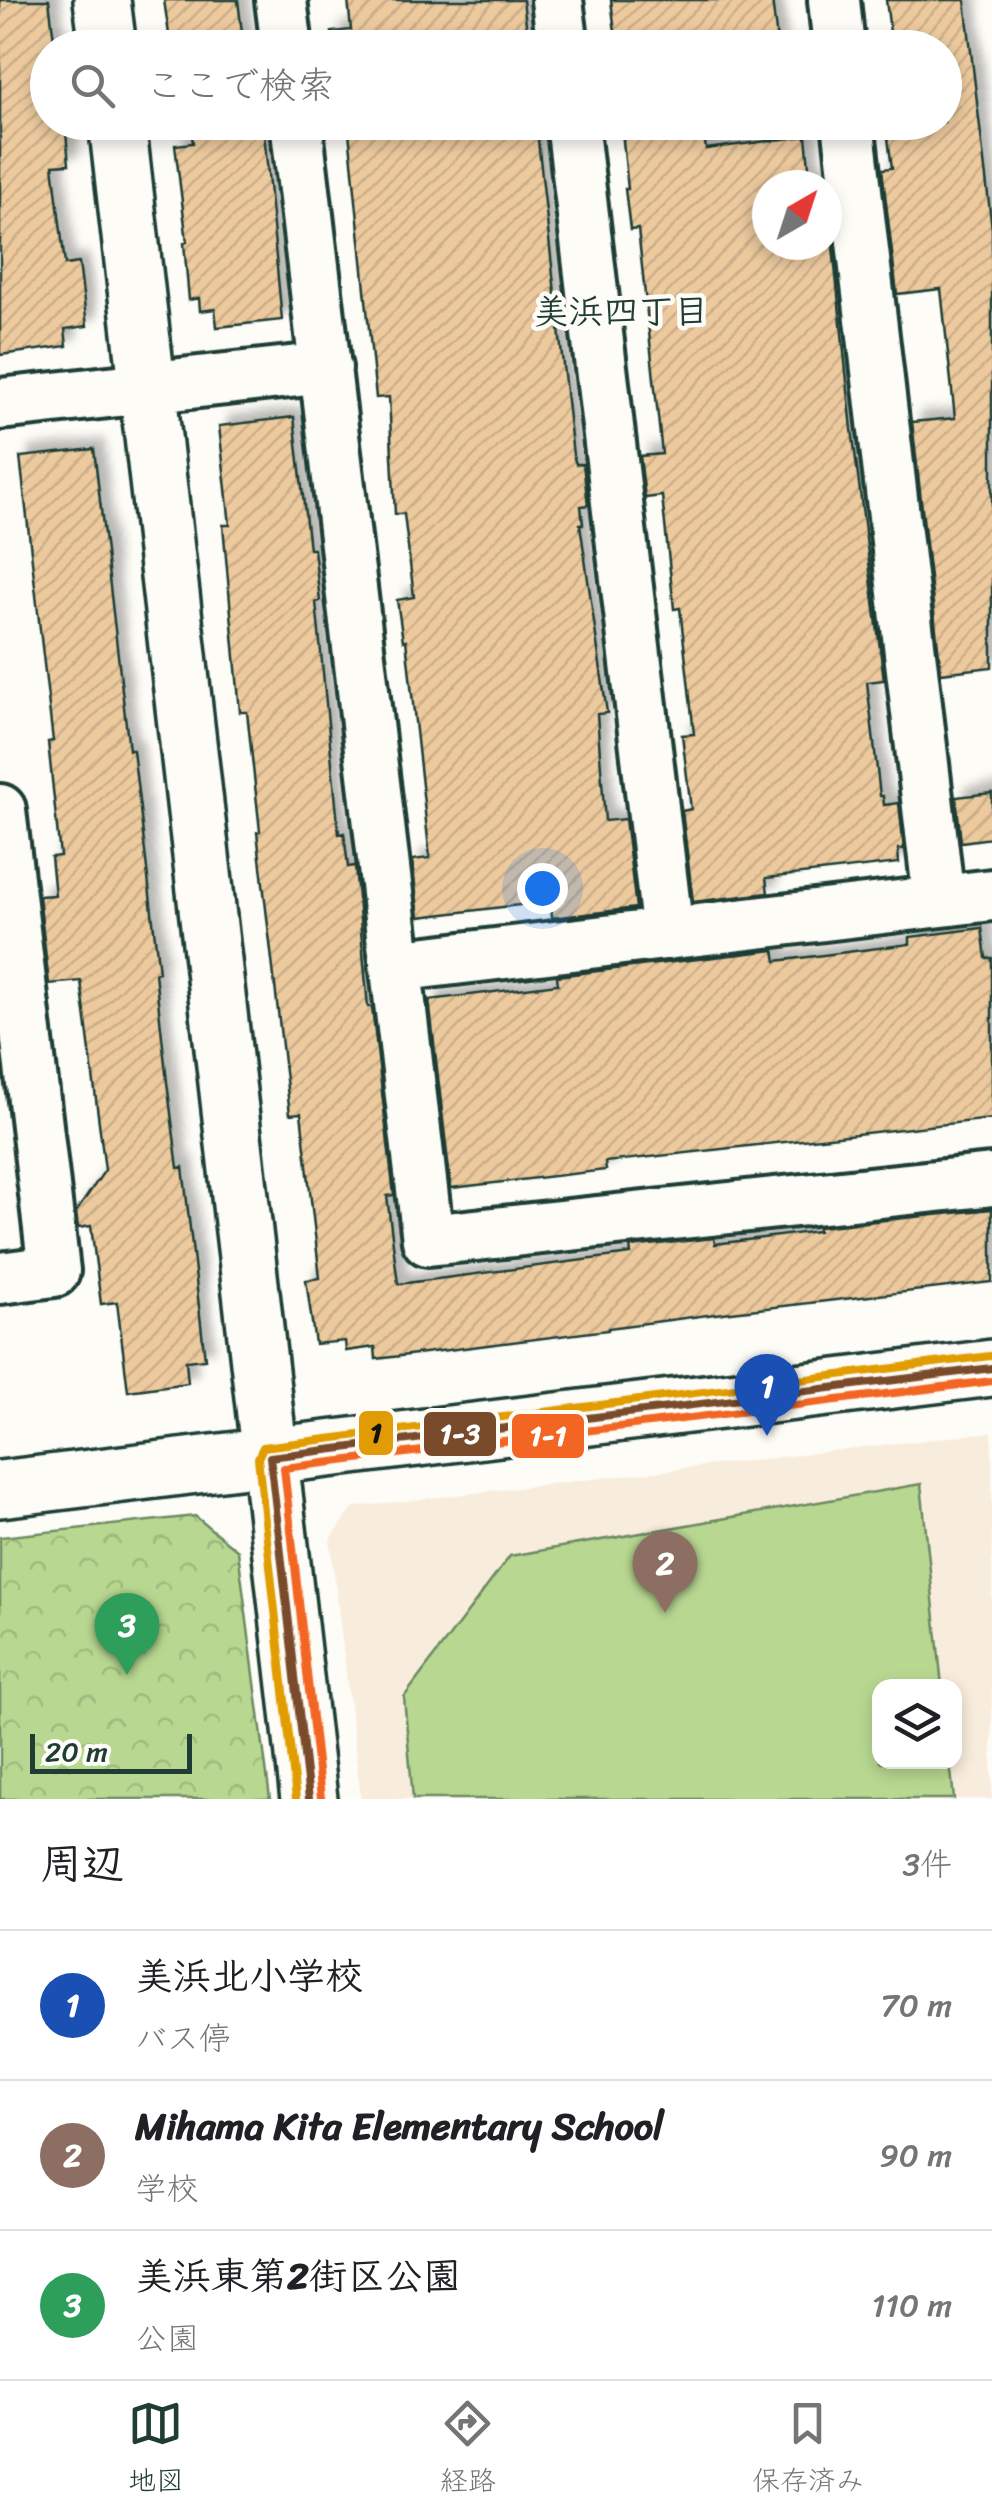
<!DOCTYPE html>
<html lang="ja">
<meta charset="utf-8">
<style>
body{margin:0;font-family:Sriracha,"Klee One",sans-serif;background:#f2f2f2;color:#202124}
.controls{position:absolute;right:30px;bottom:30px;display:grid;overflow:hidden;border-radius:20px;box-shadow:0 5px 15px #0003}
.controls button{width:90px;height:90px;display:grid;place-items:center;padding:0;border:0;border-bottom:2px solid #e0e0e0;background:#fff;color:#202124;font:50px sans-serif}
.compass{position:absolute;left:752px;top:170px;width:90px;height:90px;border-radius:50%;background:#fff;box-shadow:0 5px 15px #0003;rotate:39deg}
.scale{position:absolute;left:30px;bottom:25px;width:162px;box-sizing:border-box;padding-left:10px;border:5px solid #1f3d34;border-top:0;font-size:28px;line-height:35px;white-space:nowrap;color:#1f3d34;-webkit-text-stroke:8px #fdfcf7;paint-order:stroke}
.you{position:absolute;left:542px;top:888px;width:35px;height:35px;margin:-25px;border:8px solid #fff;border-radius:50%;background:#1a73e8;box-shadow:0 0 0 15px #1a73e833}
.badge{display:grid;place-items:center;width:65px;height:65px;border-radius:50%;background:#1f3d34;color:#fff;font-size:32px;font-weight:700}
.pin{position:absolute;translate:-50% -82px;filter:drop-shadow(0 2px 5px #0008)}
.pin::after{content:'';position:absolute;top:52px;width:35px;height:30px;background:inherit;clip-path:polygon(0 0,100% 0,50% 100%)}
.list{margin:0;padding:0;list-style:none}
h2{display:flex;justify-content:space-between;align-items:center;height:130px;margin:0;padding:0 40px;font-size:42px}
h2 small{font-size:32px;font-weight:400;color:#757577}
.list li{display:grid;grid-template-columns:65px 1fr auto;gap:30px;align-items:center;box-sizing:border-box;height:150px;padding:0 40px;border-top:2px solid #e0e0e0}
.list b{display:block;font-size:38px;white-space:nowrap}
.list p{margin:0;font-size:32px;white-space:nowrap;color:#757577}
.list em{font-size:32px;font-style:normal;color:#757577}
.icon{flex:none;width:55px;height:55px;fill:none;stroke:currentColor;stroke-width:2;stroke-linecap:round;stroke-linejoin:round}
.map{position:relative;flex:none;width:992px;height:1799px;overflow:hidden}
.search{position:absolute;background:#fff;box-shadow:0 5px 15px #0003;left:30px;right:30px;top:30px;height:110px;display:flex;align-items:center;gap:25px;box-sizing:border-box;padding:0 35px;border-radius:55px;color:#757577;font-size:38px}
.sheet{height:580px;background:#fff}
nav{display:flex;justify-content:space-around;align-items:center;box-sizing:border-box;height:140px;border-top:2px solid #e0e0e0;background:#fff;font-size:28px;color:#757577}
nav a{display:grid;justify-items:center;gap:5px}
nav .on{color:#1f3d34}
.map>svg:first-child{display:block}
</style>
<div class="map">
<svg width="992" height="1799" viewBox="0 0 992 1799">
<defs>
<pattern id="park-crowns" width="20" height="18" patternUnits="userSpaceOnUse" patternTransform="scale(2.5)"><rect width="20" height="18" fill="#b8d891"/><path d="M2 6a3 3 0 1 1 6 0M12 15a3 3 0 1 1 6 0" fill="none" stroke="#9eba7e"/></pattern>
<pattern id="building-hatch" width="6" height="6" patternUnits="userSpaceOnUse" patternTransform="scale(2.5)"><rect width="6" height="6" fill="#edca9e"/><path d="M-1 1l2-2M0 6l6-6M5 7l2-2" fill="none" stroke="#cbae89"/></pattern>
<filter id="shadow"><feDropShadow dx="9" dy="-9" stdDeviation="5" flood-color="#0004"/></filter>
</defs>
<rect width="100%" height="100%" fill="#fdfcf7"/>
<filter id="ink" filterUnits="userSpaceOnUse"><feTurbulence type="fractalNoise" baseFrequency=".01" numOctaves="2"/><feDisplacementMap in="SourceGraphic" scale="20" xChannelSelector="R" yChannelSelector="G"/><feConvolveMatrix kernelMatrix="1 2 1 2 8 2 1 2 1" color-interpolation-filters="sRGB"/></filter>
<g filter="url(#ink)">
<path fill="#f8eddc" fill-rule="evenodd" d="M992,1432v367h-631l-31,-259 24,-33zM880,1686h74v76h-74z"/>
<path fill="#b8d891" stroke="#6c8a62" stroke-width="2.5" d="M921,1484l21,202h-62v76h70l4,37h-541l-9,-102 106,-141z"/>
<path fill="url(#park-crowns)" stroke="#6c8a62" stroke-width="2.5" d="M195,1516l43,35 32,248h-270v-262z"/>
<path fill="url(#building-hatch)" stroke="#1f3d34" stroke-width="2.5" filter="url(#shadow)" d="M0,0h49l6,48h-7v74h17l4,42 -16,1 12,100 14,-2 8,63 -22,3 2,17 -67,9z
M164,0h74l6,48h-73z
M348,0h175l6,48h-195l-2,-16 19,-2z
M611,0h161l6,48h-161z
M886,0h79l27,229v438l-51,6 -29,-251 43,-4 -14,-129 -44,5 -15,-125 10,-1 -4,-30 42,-5 -1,-11h15v-74h-52z
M190,122h73l19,198 -65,7 -2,-18 -15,2 -1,-13 -10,2 -5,-57 3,-1 -12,-97 18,-2z
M348,122h188l37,333 3,9h7l5,41 -7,1 2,18h-3l27,189 -10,1 8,107 20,-2 11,89 -84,10 -1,-15 -6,-1 -126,15 -7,-57 18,-2 -24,-218 -3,1 -6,-41 17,-3 -10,-83h-9l-6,-117 -13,1z
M621,122h81l4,27 100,-13 4,41 15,-2 1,10h-59v60h60v-55l25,239 32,251 -17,2 13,114h3l1,9 15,-2 5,46h-6l1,14 -133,15 2,15 -75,9 -11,-91 9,-2 -9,-74 12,-1 -14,-126 -6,1 -12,-113 -17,2 -5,-42 22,-2 -24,-225 -8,1 -5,-41h3z
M294,417l15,132h5l6,52 -4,1 23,232 5,-1 4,34 7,-1 13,141h4l22,188 -7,1 11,88 233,-30 -1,-7 84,-9 1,6 103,-13v-4l174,-18v73l-269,31 -115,15v2l-232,29 -1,-12 -29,4 -1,-10 -30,3 -9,-64 14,-2 -19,-165 -11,1 -33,-282 3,-1 -13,-119h-7l-17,-187h7l-11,-99z
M94,449l35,301h4l7,59 19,163 -4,1 12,109 11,86 5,-1 22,192 -19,2 2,22 -60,8 -11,-89 -16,2 -10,-78 -13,2 -2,-16 29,-42 -24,-189 -32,3 -10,-88 16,-1 -4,-38 9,-1 -12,-114 5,-1 -33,-284z
M992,793v45l-31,4 -5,-45z
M982,928l4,30h6v161l-387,43 1,8 -155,18 -22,-188 129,-16 -1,-8 217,-26 2,11 134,-17v-7z"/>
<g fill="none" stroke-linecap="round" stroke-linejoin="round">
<defs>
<path id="minor" d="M281,0l6,48
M557,0l6,48
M834,0l5,48
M296,122l132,1118 564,-60
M572,122l96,812
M848,122l91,779
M0,404l326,-36
M0,810l54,461 -54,7
M395,966l597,-71"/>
<path id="tertiary" d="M102,0l6,48
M117,122l192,1677
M0,1489l992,-121"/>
</defs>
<use href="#minor" stroke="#1f3d34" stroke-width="58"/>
<use href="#tertiary" stroke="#1f3d34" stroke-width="62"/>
<use href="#minor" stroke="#fdfcf7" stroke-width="50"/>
<use href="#tertiary" stroke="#fdfcf7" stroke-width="55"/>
<defs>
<path id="bus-1" d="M309,1799l-39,-342 722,-89"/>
<path id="bus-2" d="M321,1798l-37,-330 708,-87"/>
<path id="bus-3" d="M296,1799l-38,-341 5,-11 727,-91"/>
</defs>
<use href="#bus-1" stroke="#fdfcf7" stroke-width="15"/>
<use href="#bus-2" stroke="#fdfcf7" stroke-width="15"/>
<use href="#bus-3" stroke="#fdfcf7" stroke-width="15"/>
<use href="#bus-1" stroke="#7a4b2a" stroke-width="8"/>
<use href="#bus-2" stroke="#f26522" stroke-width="8"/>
<use href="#bus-3" stroke="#e19c05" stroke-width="8"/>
</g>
</g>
<g text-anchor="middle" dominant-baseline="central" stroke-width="9" stroke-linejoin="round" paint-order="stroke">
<g font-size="35" font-weight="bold" fill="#1f3d34" stroke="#fdfcf7">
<text x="621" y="311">美浜四丁目</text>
</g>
</g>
<g stroke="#fdfcf7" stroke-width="4">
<rect x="357" y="1409" width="38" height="48" rx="10" fill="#e19c05"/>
<rect x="422" y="1410" width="76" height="48" rx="10" fill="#7a4b2a"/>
<rect x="510" y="1412" width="76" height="48" rx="10" fill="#f26522"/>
</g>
<g font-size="28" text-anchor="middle" font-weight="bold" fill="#fff">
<text x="460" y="1443">1-3</text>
<text x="548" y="1445">1-1</text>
</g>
<g font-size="28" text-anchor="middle" font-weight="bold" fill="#111">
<text x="376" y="1442">1</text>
</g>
</svg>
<div class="controls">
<button><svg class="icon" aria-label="layers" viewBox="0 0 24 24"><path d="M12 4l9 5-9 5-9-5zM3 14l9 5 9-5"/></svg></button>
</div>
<svg class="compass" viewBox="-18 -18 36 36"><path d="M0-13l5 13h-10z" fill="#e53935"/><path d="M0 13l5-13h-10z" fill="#757577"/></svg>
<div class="scale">20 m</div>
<div class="you"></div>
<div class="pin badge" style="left:767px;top:1436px;background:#1a4fb4">1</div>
<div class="pin badge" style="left:665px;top:1613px;background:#8d6e63">2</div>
<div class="pin badge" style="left:127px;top:1675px;background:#2e9e5b">3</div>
<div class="search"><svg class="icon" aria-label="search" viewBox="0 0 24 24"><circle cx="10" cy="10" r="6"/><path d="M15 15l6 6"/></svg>ここで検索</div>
</div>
<section class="sheet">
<h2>周辺<small>3件</small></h2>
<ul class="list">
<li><span class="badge" style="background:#1a4fb4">1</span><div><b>美浜北小学校</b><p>バス停</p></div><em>70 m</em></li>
<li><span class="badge" style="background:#8d6e63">2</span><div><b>Mihama Kita Elementary School</b><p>学校</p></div><em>90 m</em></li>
<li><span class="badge" style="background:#2e9e5b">3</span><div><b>美浜東第2街区公園</b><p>公園</p></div><em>110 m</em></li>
</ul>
</section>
<nav>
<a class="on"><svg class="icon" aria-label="map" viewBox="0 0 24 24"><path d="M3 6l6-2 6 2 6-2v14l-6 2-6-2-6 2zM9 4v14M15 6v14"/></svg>地図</a>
<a><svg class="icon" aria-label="directions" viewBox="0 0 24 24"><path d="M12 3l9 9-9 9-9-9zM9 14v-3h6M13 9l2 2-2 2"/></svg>経路</a>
<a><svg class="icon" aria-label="saved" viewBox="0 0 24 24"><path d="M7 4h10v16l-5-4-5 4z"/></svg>保存済み</a>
</nav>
